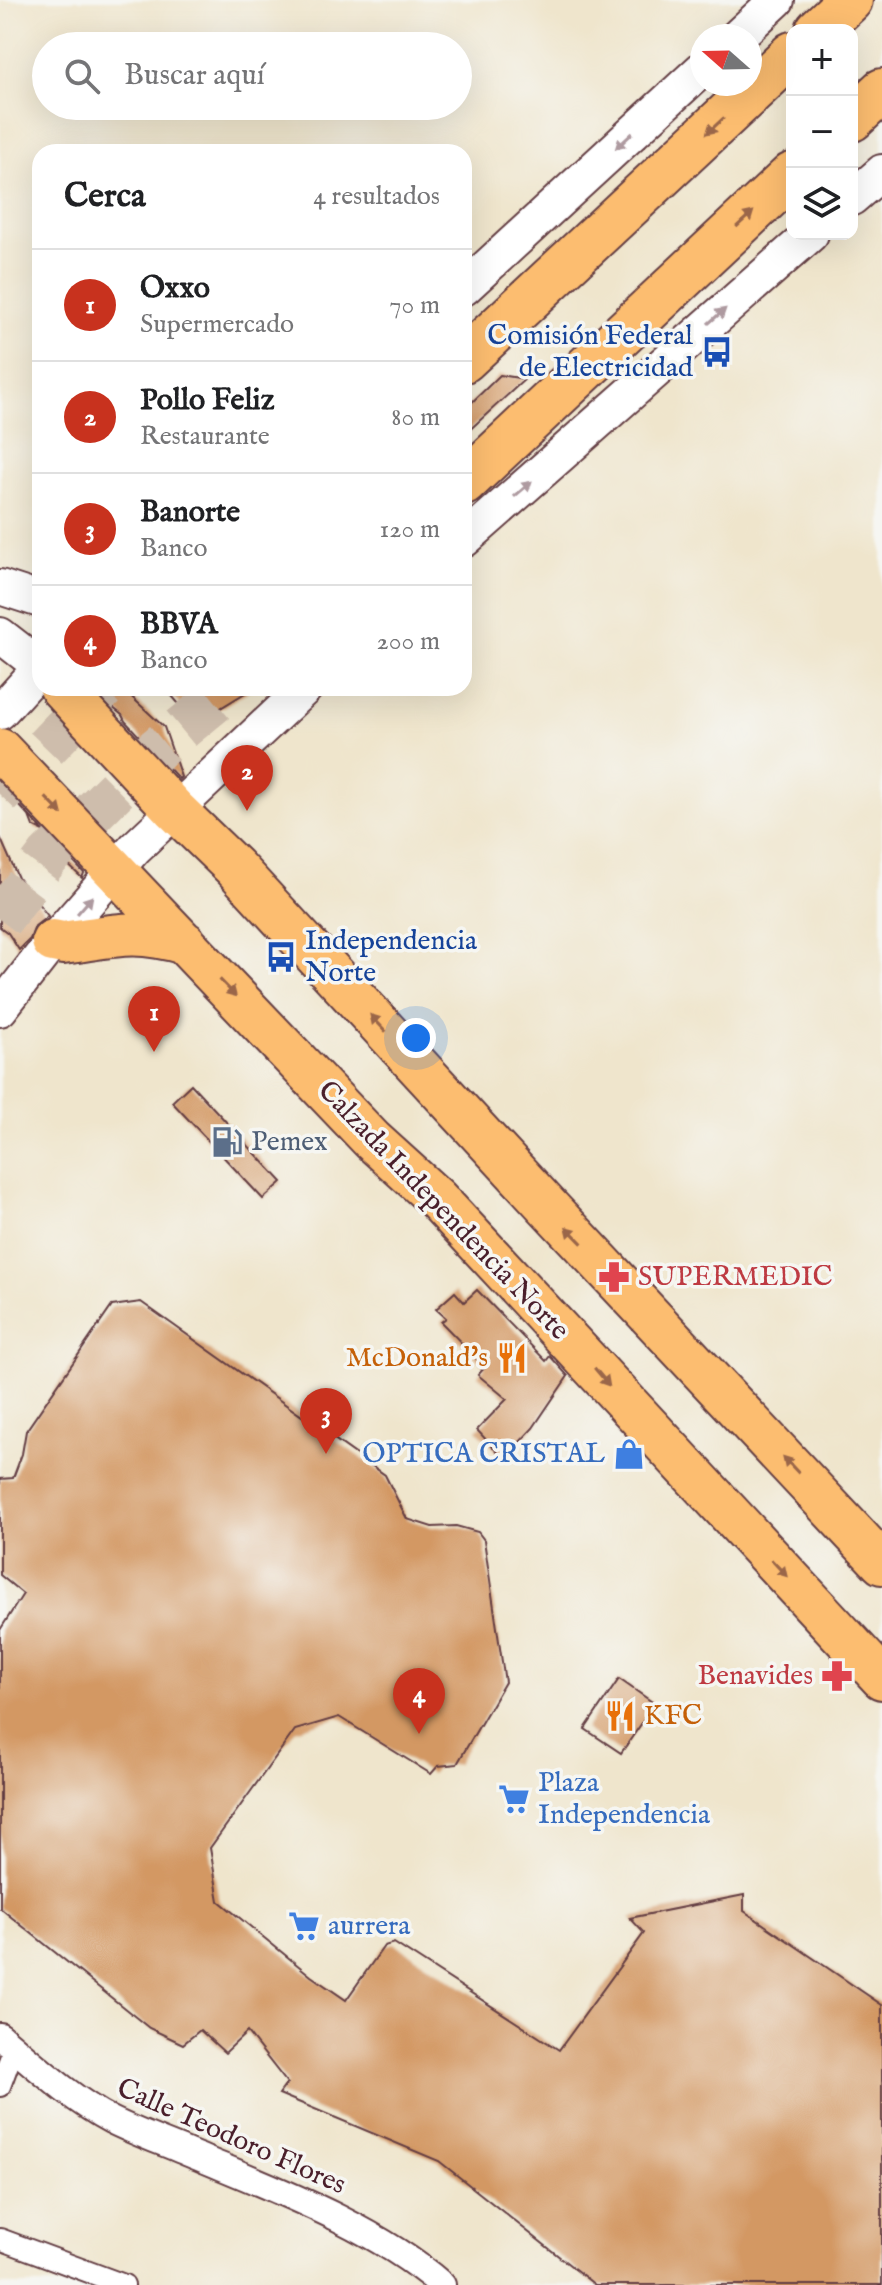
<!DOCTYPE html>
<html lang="es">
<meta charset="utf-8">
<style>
body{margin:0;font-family:"IM FELL English",serif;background:#f6f6f6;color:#202124}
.controls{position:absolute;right:24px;top:24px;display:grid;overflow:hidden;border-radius:16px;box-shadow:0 8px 32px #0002}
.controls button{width:72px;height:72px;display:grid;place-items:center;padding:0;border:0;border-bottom:2px solid #e0e0e0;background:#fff;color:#202124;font:40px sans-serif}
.compass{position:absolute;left:690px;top:24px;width:72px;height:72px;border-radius:50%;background:#fff;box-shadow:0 8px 32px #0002;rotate:290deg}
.you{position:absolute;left:416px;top:1038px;width:28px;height:28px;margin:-20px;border:6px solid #fff;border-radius:50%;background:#1a73e8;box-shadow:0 0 0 12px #1a73e833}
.badge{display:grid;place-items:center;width:52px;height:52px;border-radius:50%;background:#c8321e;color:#fff;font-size:26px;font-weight:700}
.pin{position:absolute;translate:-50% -66px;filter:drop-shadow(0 2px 4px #0008)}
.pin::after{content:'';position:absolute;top:42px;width:28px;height:24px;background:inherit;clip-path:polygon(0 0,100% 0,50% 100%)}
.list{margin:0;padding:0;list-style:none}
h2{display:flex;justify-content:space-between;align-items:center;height:104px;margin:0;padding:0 32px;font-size:34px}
h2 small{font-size:26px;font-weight:400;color:#757577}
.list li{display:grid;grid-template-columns:52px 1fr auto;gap:24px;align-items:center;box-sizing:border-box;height:112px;padding:0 32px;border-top:2px solid #e0e0e0}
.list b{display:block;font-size:30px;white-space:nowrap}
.list p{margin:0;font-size:26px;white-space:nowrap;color:#757577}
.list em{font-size:26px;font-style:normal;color:#757577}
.icon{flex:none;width:44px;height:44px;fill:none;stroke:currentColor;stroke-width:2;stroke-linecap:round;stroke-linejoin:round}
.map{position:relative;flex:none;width:882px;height:2285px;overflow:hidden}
.search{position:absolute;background:#fff;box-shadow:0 8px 32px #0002;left:32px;top:32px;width:440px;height:88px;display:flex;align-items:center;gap:20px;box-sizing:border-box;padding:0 28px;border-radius:44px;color:#757577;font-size:30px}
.panel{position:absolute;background:#fff;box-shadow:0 8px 32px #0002;left:32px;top:144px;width:440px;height:552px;border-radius:24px}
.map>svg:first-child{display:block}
</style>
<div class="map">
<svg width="882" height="2285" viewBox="0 0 882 2285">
<rect width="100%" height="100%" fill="#f6f6f2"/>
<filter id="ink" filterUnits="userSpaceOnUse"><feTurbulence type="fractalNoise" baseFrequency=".0125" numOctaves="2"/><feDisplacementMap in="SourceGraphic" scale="16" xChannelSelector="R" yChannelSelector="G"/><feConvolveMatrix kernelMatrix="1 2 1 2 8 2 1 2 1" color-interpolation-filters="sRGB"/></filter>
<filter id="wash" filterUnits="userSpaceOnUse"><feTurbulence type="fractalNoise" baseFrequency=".006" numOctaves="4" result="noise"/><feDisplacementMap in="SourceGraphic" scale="32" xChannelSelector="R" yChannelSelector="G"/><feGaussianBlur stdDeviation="1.8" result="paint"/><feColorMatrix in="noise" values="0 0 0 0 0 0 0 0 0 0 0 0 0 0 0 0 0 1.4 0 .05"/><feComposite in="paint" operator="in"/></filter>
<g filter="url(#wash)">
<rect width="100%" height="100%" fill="#efe5cc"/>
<g id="blocks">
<path fill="#d39864" d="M500,375l25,4 -61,56v-25z
M108,688h14l42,39 17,50 -2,2 -54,-58 -3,-6 -10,-8z
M165,688h88l-34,21 -14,25z
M19,805l65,68 -2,5 -22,-21 -4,-11 -9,-4 -2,-10 -12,-6 -4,-10z
M0,837l18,41 30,38 -13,10 -5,13 -11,11 -11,-17 -8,-6z
M191,1084l91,98 -19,17 -91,-97z
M477,1290l69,71 4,-5 18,20 -35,52 -29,31 -27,-29 30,-31 -29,-24 7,-8 -44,-45 5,-4 -10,-9 19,-17 9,10z
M141,1302l244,173 22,44 25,8 24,-1 22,6 6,8 21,142 -48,82 -19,2 -7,8 -92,-57 -44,13 -85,118 9,53 92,75 35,24 38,-54 10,-3 165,107 85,-117 -14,-15 114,-23v16l138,94v280h-287l-156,-124 -160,-67 8,-11 -40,-51 -22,21 -25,-23 -17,14 -34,-16 -149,-120v-278l23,-36 -23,-19v-96l13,-1 9,-24 4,-23 86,-125z
M619,1679l36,25 -34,49 -36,-24z"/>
</g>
</g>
<g filter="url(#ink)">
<use href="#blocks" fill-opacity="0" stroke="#633d43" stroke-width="2"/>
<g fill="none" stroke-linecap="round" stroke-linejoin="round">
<path stroke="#cebdac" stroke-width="44" stroke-dasharray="44 22" stroke-linecap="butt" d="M0,795l103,-107
M0,920l48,-63 110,-109 73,-60"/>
<defs>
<path id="pedestrian" d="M0,2086l14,-38
M0,2239l124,46"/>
<path id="minor" d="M0,2036c36,30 70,62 111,84 24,12 49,21 73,31 85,36 188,73 258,134"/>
<path id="tertiary" d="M738,36l39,-36
M852,198l30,-26
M464,288l238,-219
M464,540l347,-306
M0,587l40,13
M0,635l40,31
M0,712l40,-44
M0,1009l53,-68 82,-93 170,-160"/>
<path id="primary" d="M61,688l113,121 60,58 314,340 334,356
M0,750l372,390 64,58 446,480
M53,941l10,2c51,-7 70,-15 122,0"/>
<path id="trunk" d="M818,30l32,-30
M852,119l30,-28
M464,360l328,-306
M464,483l328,-308"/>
</defs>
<use href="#pedestrian" stroke="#633d43" stroke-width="24"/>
<use href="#minor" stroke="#633d43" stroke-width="30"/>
<use href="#tertiary" stroke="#633d43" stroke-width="38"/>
<use href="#primary" stroke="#633d43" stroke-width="46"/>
<use href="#trunk" stroke="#633d43" stroke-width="48"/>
<use href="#pedestrian" stroke="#fff" stroke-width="20"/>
<use href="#minor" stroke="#fff" stroke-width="26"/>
<use href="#tertiary" stroke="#fff" stroke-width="34"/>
<use href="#primary" stroke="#fcbd6f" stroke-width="42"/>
<use href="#trunk" stroke="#fcbd6f" stroke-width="44"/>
</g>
<defs><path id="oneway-solid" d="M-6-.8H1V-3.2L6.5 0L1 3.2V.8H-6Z" transform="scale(2)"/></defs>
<g fill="#9a664a">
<use href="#oneway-solid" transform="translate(715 126) rotate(137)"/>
<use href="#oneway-solid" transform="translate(745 219) rotate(-43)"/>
<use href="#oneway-solid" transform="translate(54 806) rotate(46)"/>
<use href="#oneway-solid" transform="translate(228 988) rotate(46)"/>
<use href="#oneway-solid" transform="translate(378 1023) rotate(-133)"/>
<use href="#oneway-solid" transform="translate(574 1235) rotate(-134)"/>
<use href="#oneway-solid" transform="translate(602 1377) rotate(50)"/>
<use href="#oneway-solid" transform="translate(791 1465) rotate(-133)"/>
<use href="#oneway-solid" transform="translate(779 1568) rotate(47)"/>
</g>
<g fill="#ae9aa0">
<use href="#oneway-solid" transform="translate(624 141) rotate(137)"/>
<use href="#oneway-solid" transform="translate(717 316) rotate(-41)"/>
<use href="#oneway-solid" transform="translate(523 489) rotate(-41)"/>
<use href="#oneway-solid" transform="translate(85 905) rotate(-49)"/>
</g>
</g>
<defs>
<symbol id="bus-bare" viewBox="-9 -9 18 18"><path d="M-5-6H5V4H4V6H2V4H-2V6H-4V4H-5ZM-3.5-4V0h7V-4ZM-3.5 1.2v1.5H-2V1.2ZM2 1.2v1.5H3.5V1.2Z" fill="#1a4fb4" stroke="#f6f6f2" stroke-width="2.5" paint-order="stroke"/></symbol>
<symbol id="fuel-bare" viewBox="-9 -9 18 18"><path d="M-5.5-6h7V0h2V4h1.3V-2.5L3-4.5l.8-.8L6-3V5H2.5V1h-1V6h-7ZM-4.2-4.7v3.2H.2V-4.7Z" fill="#5c6f8a" stroke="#f6f6f2" stroke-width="2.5" paint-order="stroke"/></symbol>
<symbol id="pharmacy-bare" viewBox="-9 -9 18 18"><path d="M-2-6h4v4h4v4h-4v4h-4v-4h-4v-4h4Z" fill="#e0444e" stroke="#f6f6f2" stroke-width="2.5" paint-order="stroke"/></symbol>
<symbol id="restaurant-bare" viewBox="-9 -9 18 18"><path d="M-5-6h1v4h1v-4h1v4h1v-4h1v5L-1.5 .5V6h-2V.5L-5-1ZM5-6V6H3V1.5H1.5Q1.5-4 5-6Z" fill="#e8710a" stroke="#f6f6f2" stroke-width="2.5" paint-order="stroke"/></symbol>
<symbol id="shop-bare" viewBox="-9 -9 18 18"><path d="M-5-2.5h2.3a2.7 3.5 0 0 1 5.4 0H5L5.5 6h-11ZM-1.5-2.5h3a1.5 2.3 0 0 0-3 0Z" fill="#3f7fe0" stroke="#f6f6f2" stroke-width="2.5" paint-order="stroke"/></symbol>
<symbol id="supermarket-bare" viewBox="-9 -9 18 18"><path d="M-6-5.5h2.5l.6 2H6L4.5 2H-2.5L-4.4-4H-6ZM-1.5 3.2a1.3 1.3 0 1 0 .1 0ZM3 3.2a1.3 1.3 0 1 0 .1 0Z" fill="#3f7fe0" stroke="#f6f6f2" stroke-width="2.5" paint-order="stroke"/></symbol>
</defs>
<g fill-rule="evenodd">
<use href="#bus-bare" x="695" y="330" width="44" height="44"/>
<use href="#bus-bare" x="259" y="935" width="44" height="44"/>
<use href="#fuel-bare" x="205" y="1120" width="44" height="44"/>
<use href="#pharmacy-bare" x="592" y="1255" width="44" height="44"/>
<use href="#restaurant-bare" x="490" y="1336" width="44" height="44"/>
<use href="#shop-bare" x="607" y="1432" width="44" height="44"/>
<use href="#pharmacy-bare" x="815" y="1654" width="44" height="44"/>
<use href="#restaurant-bare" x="598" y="1694" width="44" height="44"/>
<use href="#supermarket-bare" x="492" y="1777" width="44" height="44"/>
<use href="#supermarket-bare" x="282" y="1904" width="44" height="44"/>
</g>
<g text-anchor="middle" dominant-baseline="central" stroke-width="7" stroke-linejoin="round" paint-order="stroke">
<g font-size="28" fill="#164399" stroke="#f6f6f2" text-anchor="end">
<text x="693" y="336">Comisión Federal<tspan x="693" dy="32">de Electricidad</tspan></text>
<text x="305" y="941" text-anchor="start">Independencia<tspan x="305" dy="32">Norte</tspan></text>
</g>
<g font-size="28" fill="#4e5e75" stroke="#f6f6f2" text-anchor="start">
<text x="251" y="1142">Pemex</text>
</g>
<g font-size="28" fill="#4a1f2b" stroke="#f6f6f2">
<text transform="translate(443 1211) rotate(46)">Calzada Independencia Norte</text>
<text transform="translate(231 2137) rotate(24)">Calle Teodoro Flores</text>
</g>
<g font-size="28" fill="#be3a42" stroke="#f6f6f2" text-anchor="start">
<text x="638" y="1277">SUPERMEDIC</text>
<text x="813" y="1676" text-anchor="end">Benavides</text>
</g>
<g font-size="28" fill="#c56008" stroke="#f6f6f2" text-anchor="end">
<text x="488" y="1358">McDonald's</text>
<text x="644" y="1716" text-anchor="start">KFC</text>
</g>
<g font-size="28" fill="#366cbe" stroke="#f6f6f2" text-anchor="start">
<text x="605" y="1454" text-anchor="end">OPTICA CRISTAL</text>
<text x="538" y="1783">Plaza<tspan x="538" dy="32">Independencia</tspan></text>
<text x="328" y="1926">aurrera</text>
</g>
</g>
</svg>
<div class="controls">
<button>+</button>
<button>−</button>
<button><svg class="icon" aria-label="layers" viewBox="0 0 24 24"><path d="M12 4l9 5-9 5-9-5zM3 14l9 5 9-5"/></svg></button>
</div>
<svg class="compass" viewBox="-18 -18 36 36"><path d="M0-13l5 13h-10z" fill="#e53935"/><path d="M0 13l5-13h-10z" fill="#757577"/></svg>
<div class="you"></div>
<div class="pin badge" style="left:154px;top:1052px">1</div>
<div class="pin badge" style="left:247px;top:811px">2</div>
<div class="pin badge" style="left:326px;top:1454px">3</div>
<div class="pin badge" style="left:419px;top:1734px">4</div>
<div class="search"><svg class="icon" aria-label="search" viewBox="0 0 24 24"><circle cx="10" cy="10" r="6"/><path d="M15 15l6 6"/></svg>Buscar aquí</div>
<section class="panel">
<h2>Cerca<small>4 resultados</small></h2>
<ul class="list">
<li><span class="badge">1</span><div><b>Oxxo</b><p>Supermercado</p></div><em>70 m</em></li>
<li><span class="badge">2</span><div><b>Pollo Feliz</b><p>Restaurante</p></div><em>80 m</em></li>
<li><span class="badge">3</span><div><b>Banorte</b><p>Banco</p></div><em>120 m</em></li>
<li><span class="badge">4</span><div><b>BBVA</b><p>Banco</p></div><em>200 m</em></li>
</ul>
</section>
</div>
